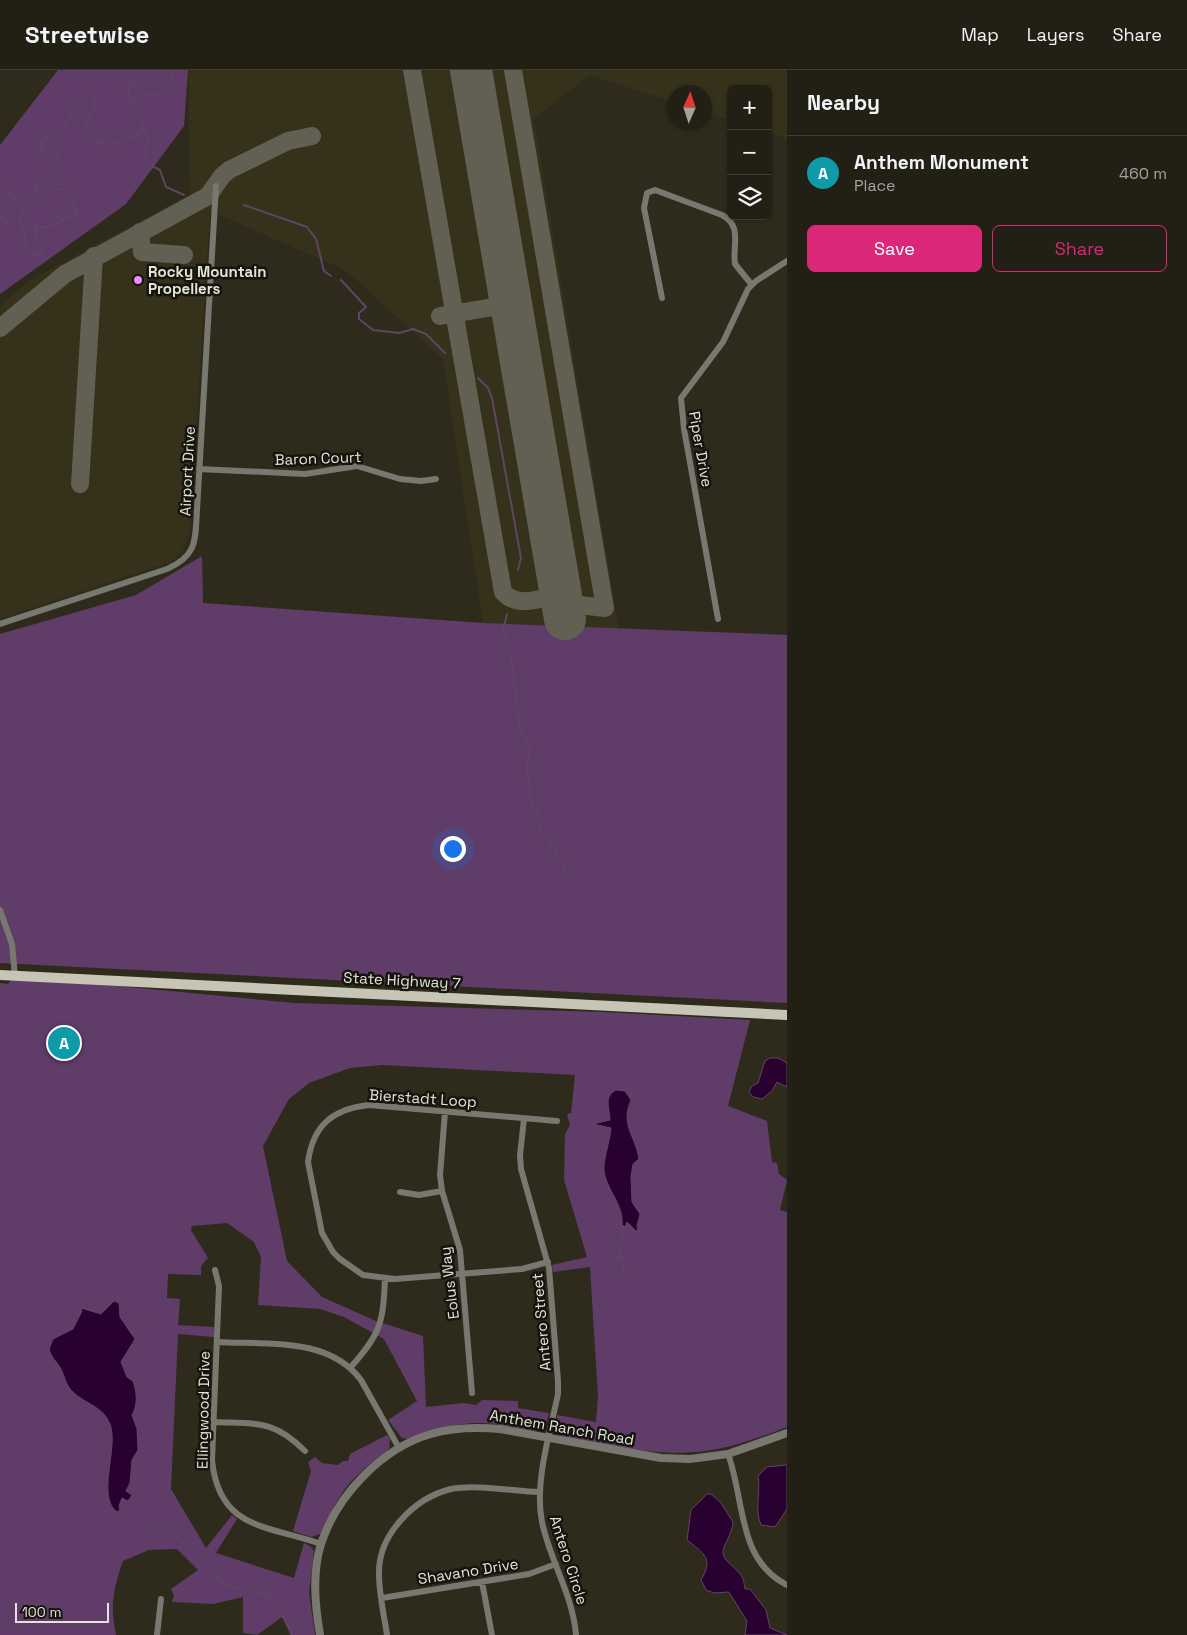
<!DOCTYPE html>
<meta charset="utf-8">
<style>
body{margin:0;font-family:"Space Grotesk",sans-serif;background:#2a281e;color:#f1f3f6}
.controls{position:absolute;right:15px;top:15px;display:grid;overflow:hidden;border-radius:8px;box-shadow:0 1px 4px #0004}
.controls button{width:45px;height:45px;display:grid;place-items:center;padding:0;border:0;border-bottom:1px solid #3f3e34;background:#222015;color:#f1f3f6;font:25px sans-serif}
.compass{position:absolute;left:667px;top:15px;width:45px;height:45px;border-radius:50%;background:#222015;box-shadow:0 1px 4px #0004;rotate:3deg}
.scale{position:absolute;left:15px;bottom:12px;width:94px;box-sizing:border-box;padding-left:5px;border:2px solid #e4e3d9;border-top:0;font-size:14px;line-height:18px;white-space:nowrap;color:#e4e3d9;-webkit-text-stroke:4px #15140d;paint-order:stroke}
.you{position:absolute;left:452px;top:778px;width:18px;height:18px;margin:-12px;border:4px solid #fff;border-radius:50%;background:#1a73e8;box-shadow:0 0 0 8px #1a73e833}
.badge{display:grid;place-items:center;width:32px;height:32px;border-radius:50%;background:#db2777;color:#fff;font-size:16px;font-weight:700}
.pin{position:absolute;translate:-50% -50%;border:2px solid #fff;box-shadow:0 1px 5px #0006}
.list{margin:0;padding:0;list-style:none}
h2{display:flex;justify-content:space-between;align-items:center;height:65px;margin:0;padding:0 20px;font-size:21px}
h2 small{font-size:16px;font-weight:400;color:#a2a3a0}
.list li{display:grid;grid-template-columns:32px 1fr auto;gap:15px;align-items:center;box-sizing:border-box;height:75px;padding:0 20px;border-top:1px solid #3f3e34}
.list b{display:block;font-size:19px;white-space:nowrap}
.list p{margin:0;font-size:16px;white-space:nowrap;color:#a2a3a0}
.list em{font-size:16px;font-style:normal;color:#a2a3a0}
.actions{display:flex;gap:10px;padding:15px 20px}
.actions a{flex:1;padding:11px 0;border:1px solid #db2777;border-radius:8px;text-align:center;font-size:18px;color:#db2777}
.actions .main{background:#db2777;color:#fff}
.icon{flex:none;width:28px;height:28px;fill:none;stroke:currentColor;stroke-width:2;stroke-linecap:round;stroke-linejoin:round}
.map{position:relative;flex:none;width:787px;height:1565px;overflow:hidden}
header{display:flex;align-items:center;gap:30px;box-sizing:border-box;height:70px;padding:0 25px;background:#222015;border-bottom:1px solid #3f3e34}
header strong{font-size:24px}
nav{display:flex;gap:28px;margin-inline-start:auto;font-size:18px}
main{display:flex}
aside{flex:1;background:#222015}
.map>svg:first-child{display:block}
</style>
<header>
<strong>Streetwise</strong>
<nav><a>Map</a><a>Layers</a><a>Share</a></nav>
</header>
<main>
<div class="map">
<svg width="787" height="1565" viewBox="0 0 787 1565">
<rect width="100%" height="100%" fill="#2e2b1c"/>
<path fill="#35311b" d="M188,0h599v69l-19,-6v-44h-37v32l-26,-9 -1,-20h-30v10l-85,-27 -55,44 85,511 -136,-7 -40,-264 -98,-89 -135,-59 -20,321 -8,20 -11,10 -171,57v-313l27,-24 163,-88z"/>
<path fill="#603c68" d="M58,0h130l-4,56 -58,78 -126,90v-149z
M202,486l1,47 280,20 304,12v368l-787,-40v-329l136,-39z
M15,906l279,27 310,9 146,8 -22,86 39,15 5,41 5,1 2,11 8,6 -7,30 7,2v215c-72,28 -102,32 -179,18 -15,-3 -35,-4 -49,-10l-4,-8 2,-12 39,7 2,-26 -8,-129 -37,5 -1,-7 35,-8 -23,-77 1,-46 5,-9 -3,-11 4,-1 4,-38 -193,-10 -32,3 -41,15 -20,16 -26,47 24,115 35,36 54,24 47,15 3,71 38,-4 12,2 6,-5 36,1v7l31,5 -4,14c-10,9 -36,-1 -49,-3 -30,-4 -60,4 -88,15l-6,-1 -14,-18 29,-19 -33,-62 -40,-22 -24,-8 -62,-4 3,-48 -7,-15 -27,-19 -35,3 -1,4 17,28 -7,8v9l-33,-1 -1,24 13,1 -2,26 36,2v10l-36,-3 -7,155 35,59 26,-33 5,4 -21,34 78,25 10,-35 6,3 4,5 -5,42 6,42h-24l-9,-18 -25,18 -14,-2v-36l-30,7 -41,-2 2,-7 -3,-6 27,-19 -21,-21 -28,1 -26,11c-10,29 -13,44 -7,74h-116v-652l8,1z
M387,1365l3,4 -1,10c-18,14 -36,27 -49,47 -8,12 -13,25 -20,38l-9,3 -18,-6 18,-60 -3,-9 7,-5 7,6 16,2 5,-4h5l2,-7z"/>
<path fill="#280130" stroke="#604563" d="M770,988h8l9,5v24l-10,-5 -5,9 -10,8 -9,-2 -4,-5 3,-6 6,-3 7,-22z
M616,1020l9,1 6,9c-11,26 4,34 8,59l-6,5 -2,13 1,25 8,12 -3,12 1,4 -2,1 -9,-9 -2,5 -3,-1c2,-22 -15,-35 -18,-55 -1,-11 6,-30 7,-43l-18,-4 17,-4c0,-12 -7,-23 6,-30z
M114,1231l5,2 1,14 15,22 -14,23 6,15 6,4c4,11 5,24 -1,34l5,14 1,21 -6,10 -2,23 -4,8 6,4 -4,6 -6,-3 -3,8 1,4 -3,2c-21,-15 2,-65 -7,-88 -7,-18 -25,-20 -37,-32 -7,-6 -8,-15 -12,-23 -4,-7 -10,-12 -12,-20l4,-10 20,-10 9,-18 -1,-3 20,6z
M787,1395v44l-12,18 -14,-2c-7,-17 0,-32 -3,-49l9,-9z
M707,1424h4l10,9 12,19c-1,13 -10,23 -10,30 0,10 15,16 19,25 2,3 2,8 3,12h5l16,21 4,18 17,7h-42l2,-14 -18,-29 -15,1 -8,-3 -5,-10c13,-22 3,-26 -14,-40l4,-30z"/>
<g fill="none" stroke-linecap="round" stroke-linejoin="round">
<path stroke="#604563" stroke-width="2" d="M145,62l3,12 -4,10 4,10 12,6 6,17 18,8
M0,116l18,16 4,8 -1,11 7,32 9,2 5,-3 -7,-11 1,-14h12l28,-13 1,-4 -12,-21h-5l-17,7 -9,-7 23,-27 2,-7 -11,-1 -7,-5v-6l14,-11 8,-2 15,-28 12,-9 6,10 -12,27c21,24 37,13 60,1l-3,-18 -13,-16 1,-11 3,-3c6,3 9,11 15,12 13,3 27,-14 26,-25
M244,135l63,22 9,12 8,32 7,5
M0,145l7,7 -2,5h-5
M341,210l25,27 -7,6v6l14,11 26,3 14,-4 13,5 19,19
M478,308l10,10 4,10 29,160 -3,12
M507,544l-4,17 8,27 9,69 10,21 -3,19 4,35 7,12 2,21 10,7 18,33
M629,1025l8,-4
M623,1156l-2,25 3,26
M614,1187h8
M132,1262l14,-7
M150,1450l44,29
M210,1497l14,17 16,6
M250,1518l25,13
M277,1541l7,7 8,17"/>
<path stroke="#626052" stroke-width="18" d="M412,0l91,522c15,17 38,6 58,2
M513,0l92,538 -42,-5
M140,162l2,20 42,3
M440,246l71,-12
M0,258l65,-54 143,-78 14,-20 7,-6 59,-29 24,-5
M80,414l14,-228"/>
<path stroke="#626052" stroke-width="42" d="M471,0l94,549"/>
<path stroke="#797870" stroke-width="6" d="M662,228l-18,-90 3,-15 8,-3 67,25c21,11 10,30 13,49l17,21
M199,399l106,5 52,-8 43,13 21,2 15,-2
M718,549l-34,-190 -3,-31 42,-56 25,-53 8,-8 31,-20
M0,554l167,-55c31,-14 28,-29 30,-59l19,-324
M0,840l12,34 3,32
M445,1042l-5,63 2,16 18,59 12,143
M524,1049l-4,36 1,14 28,99 9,113v13c-8,39 -24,89 -16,128 8,39 31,73 34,113
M400,1122l19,3 23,-4
M548,1192l-26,7 -127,10 -32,-4 -23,-16 -7,-7 -11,-19 -14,-71c5,-37 25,-53 61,-57l188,16
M215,1200l4,16 -7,174c7,70 55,65 109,84
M217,1272c48,3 111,-6 144,38l38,68
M350,1298c30,-34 33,-43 35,-89
M214,1352c42,2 59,-3 91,29
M728,1384c17,46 9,106 59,131
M482,1512l10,53
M382,1528l147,-24 27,-10
M157,1565l4,-36
M387,1565c-3,-20 -8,-41 -8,-61 -1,-39 35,-76 72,-85 23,-5 63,2 88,3"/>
<path stroke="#797870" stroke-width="8" d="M320,1565c-5,-30 -8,-62 1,-91 16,-49 61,-96 110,-110 23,-7 46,-7 69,-5l161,29 29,1 38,-5 59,-21"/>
<path stroke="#c7c5b5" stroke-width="10" d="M0,905l787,40"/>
</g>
<circle fill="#ea8dfd" stroke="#15140d" stroke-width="2" cx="138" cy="210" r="5"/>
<g text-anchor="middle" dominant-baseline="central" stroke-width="5" stroke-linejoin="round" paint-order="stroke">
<g font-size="15" font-weight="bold" fill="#e4e3d9" stroke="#15140d" text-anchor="start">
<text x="148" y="201">Rocky Mountain<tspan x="148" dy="17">Propellers</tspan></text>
</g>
<g font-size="15" fill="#e4e3d9" stroke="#15140d">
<text transform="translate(701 379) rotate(80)">Piper Drive</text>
<text transform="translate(318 388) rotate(-2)">Baron Court</text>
<text transform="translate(187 401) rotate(-87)">Airport Drive</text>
<text transform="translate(402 910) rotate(3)">State Highway 7</text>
<text transform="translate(423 1028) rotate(4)">Bierstadt Loop</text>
<text transform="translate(449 1213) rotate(-97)">Eolus Way</text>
<text transform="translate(541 1252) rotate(-95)">Antero Street</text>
<text transform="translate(203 1340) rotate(-89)">Ellingwood Drive</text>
<text transform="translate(562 1357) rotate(10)">Anthem Ranch Road</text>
<text transform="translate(569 1490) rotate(72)">Antero Circle</text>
<text transform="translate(468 1501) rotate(-9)">Shavano Drive</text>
</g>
</g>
</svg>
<div class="controls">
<button>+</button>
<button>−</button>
<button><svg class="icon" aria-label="layers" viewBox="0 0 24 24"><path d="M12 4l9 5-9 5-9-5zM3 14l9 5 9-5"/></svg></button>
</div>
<svg class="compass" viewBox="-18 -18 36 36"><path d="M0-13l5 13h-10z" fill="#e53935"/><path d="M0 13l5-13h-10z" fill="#a2a3a0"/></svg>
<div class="scale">100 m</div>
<div class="you"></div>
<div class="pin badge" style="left:64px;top:973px;background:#0f9aa8">A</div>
</div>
<aside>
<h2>Nearby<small></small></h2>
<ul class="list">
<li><span class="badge" style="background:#0f9aa8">A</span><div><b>Anthem Monument</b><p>Place</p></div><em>460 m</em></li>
</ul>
<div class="actions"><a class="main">Save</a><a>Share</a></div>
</aside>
</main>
